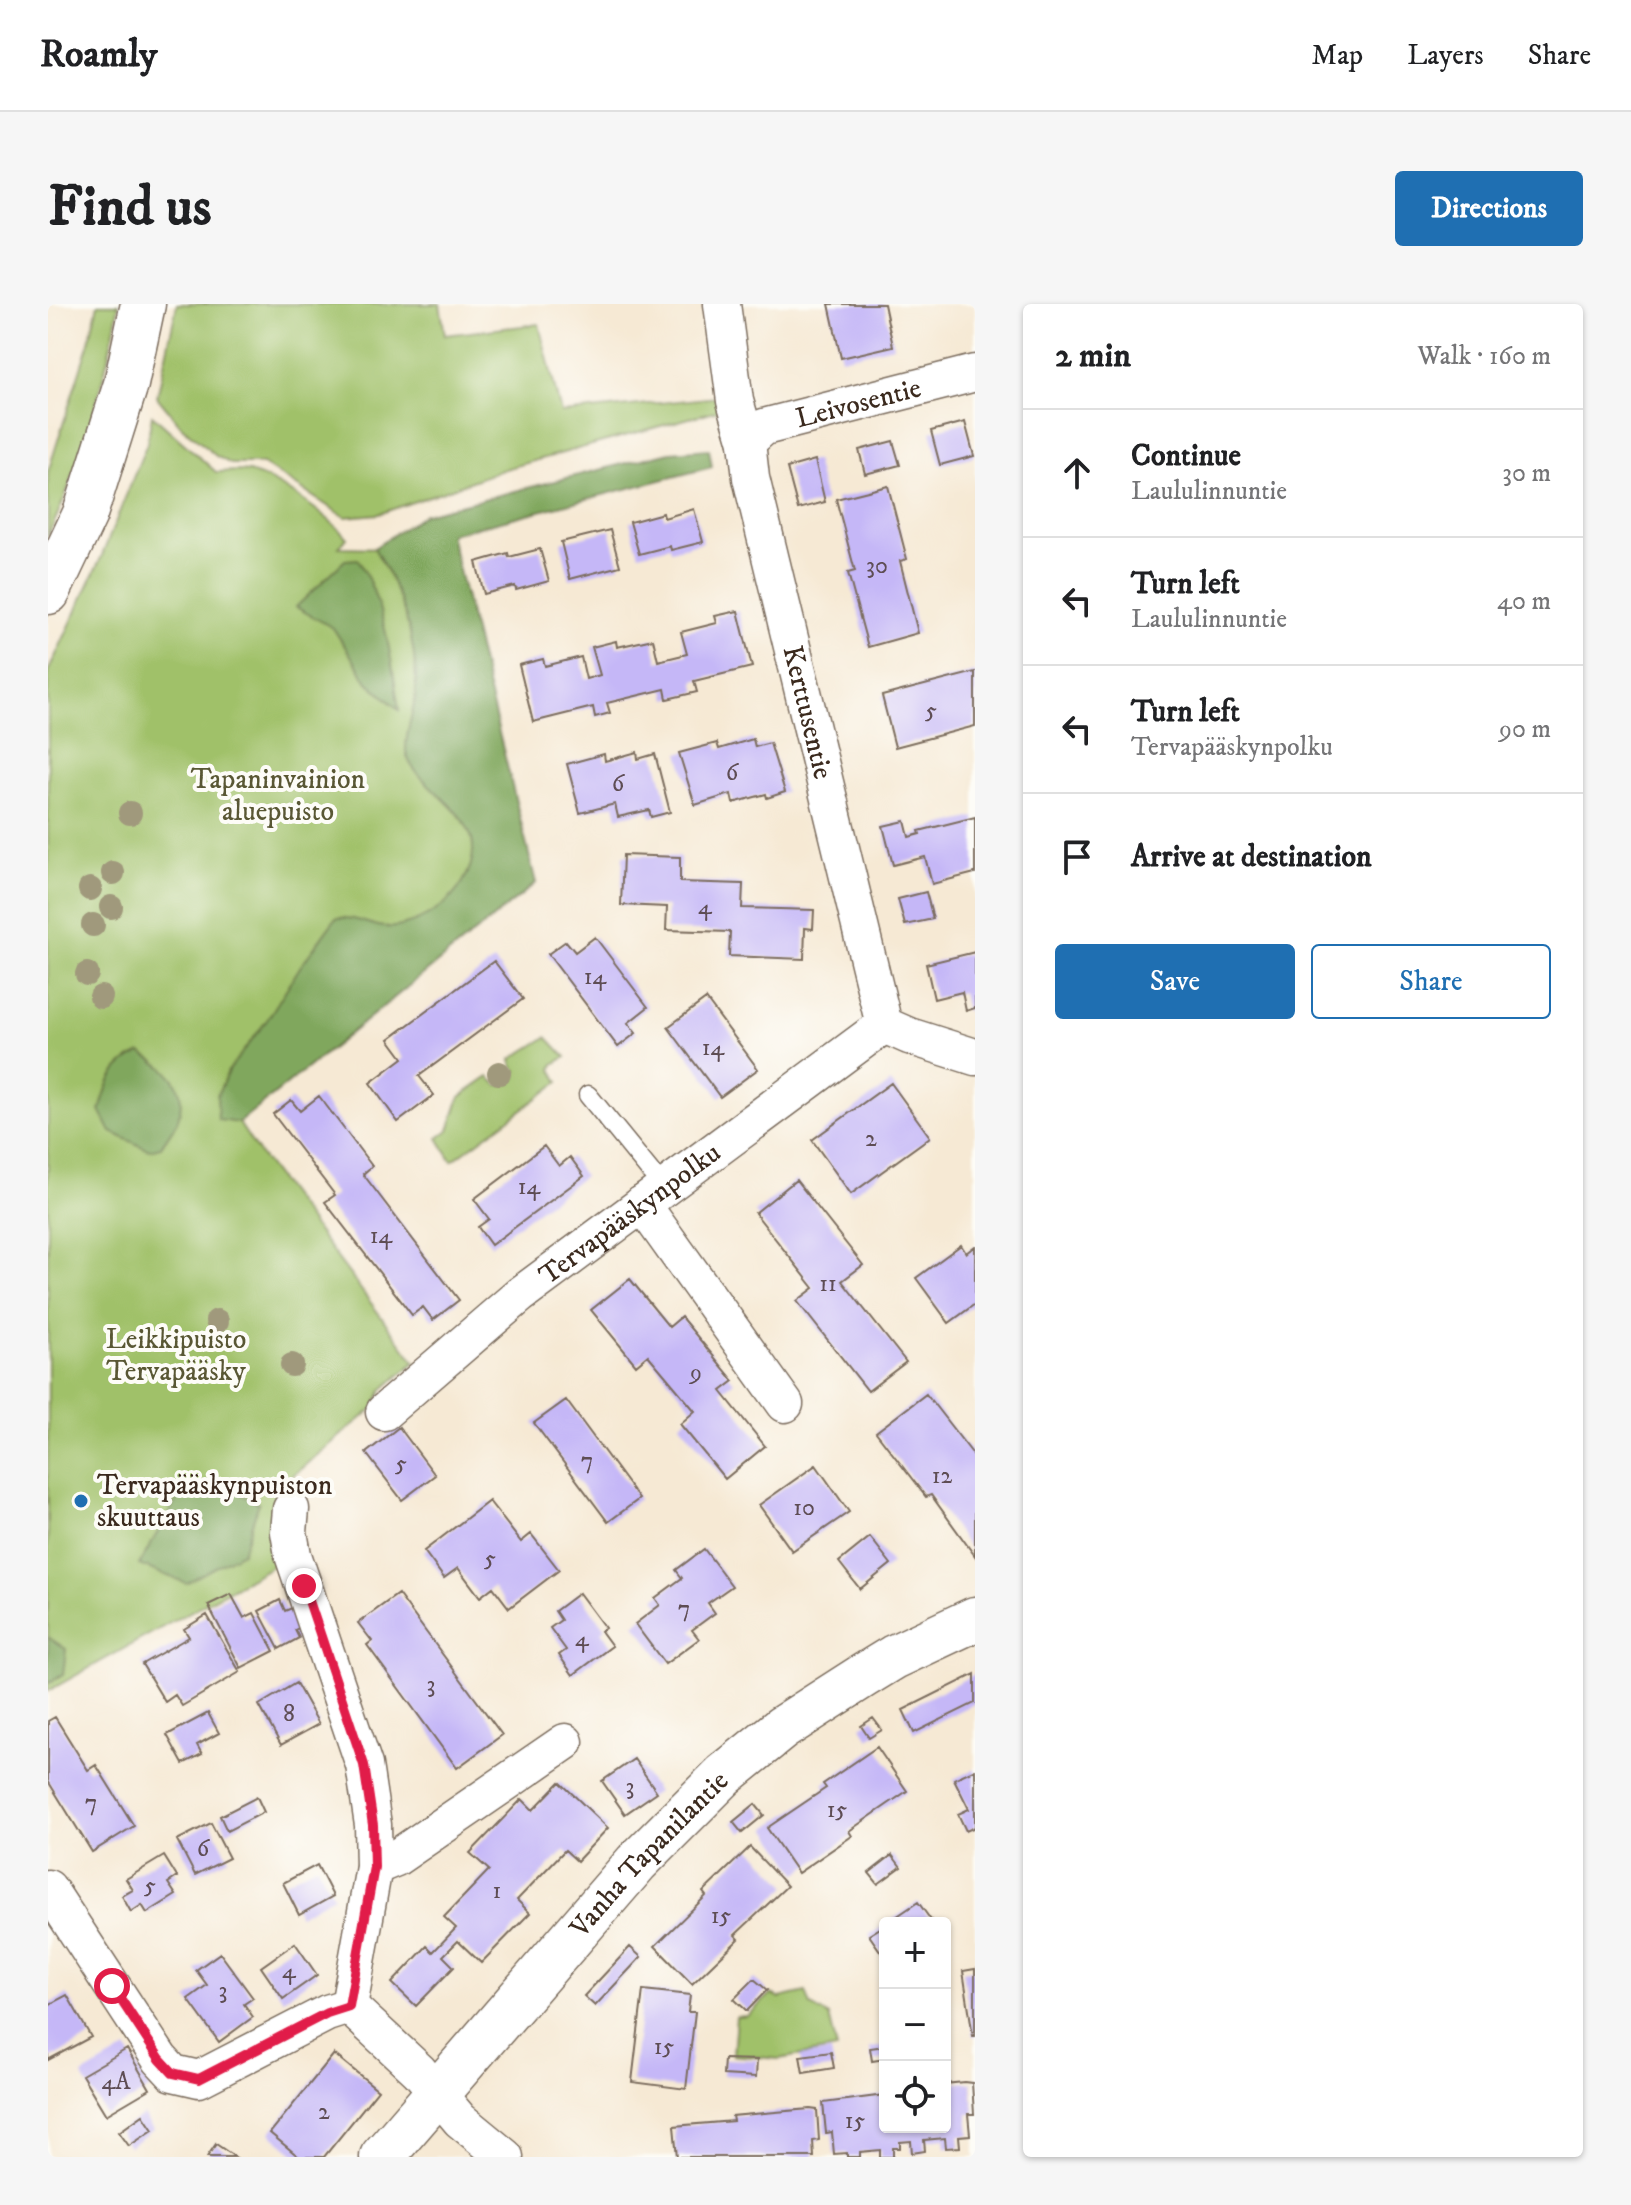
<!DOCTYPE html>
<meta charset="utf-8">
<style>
body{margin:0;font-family:"IM FELL DW Pica",serif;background:#f6f6f6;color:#202124}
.controls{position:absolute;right:24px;bottom:24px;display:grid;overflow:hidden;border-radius:8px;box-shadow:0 2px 6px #0004}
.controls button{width:72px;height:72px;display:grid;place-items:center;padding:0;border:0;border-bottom:2px solid #e0e0e0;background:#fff;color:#202124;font:40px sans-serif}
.stop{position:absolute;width:24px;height:24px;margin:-18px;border:6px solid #e11d48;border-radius:50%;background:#fff}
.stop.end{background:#e11d48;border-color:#fff;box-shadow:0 2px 8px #0008}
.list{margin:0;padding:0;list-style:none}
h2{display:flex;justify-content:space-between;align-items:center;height:104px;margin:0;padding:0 32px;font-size:34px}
h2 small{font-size:26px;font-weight:400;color:#757577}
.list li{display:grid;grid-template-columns:52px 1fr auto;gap:24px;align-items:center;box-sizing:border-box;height:128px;padding:0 32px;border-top:2px solid #e0e0e0}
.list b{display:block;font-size:30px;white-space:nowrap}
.list p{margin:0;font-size:26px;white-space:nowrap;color:#757577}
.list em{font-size:26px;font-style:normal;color:#757577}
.actions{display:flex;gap:16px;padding:24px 32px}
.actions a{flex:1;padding:18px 0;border:2px solid #1f6fb2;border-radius:8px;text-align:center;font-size:28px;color:#1f6fb2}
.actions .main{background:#1f6fb2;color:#fff}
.icon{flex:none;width:44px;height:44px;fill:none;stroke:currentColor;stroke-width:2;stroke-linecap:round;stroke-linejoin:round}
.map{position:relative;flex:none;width:927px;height:1853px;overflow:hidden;border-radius:8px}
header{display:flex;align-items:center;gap:48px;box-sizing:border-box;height:112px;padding:0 40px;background:#fff;border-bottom:2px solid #e0e0e0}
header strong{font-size:38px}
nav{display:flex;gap:44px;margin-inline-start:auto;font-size:28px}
.intro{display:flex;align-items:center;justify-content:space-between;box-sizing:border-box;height:192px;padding:0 48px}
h1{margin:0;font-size:56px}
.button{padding:20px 36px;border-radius:8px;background:#1f6fb2;color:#fff;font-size:28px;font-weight:700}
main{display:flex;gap:48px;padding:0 48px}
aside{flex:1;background:#fff;border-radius:8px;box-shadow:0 2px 6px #0004}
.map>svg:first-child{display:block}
</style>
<header>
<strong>Roamly</strong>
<nav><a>Map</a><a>Layers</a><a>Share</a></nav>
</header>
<div class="intro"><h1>Find us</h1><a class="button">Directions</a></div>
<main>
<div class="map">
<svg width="927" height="1853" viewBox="0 0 927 1853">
<rect width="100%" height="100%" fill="#fdfcf7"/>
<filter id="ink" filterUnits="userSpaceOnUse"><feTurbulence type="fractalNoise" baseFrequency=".0125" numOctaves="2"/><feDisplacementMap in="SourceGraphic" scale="16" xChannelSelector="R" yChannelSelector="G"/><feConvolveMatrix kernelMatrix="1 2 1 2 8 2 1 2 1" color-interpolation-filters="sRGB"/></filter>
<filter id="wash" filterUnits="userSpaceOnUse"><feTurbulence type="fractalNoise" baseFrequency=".006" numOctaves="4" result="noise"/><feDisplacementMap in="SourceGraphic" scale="32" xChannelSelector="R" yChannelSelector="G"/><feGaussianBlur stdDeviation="1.8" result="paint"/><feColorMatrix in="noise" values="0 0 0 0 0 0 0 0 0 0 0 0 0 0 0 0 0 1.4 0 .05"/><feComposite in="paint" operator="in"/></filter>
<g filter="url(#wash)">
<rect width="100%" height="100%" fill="#f6e9d4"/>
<path fill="#a0c169" stroke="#6e7644" stroke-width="2" d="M50,0h21c-12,72 -40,166 -71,232v-64l41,-130z
M129,0h263l5,31 94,-11 22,89 157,-16 4,12 -217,60 -126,45 -34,3 -83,-53h-31l-15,-8 -35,-30 -24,-29z
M104,111l64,57c10,0 22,-2 32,0 28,6 81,44 99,66l-8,9 45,1 152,335 -297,240 19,29 157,210 -33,28 -7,17 -85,71c-20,30 -14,50 -9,83l-233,130v-1019l53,-114 46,-115z
M499,733l19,20 -12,7 -2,5 7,13 -107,79 -14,-23 11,-8 11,-33 29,-20 9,8 10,-1 8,-5 1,-8 -4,-5 -1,-7z
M758,1688l5,14 18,10 8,33 -58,10 -46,-4 3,-38 11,-1 24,-22 9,4z"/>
<path fill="#80a75d" stroke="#5e683e" stroke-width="2" d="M661,145l3,18 -262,67 86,349 -297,240 -21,-3 -1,-24 11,-25 39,-51 33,-53 36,-49c22,-3 42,14 65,8 25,-6 49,-22 62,-44 28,-47 -7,-70 -38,-101 -9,-9 -17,-17 -19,-30 -1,-20 9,-41 10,-60 1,-53 -15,-98 -42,-143l50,-34 246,-62z
M310,255c27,46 33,98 41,151l-31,-28 -35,-54 -37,-21 49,-47z
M93,749c26,14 48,32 37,66 -3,9 -12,19 -17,28l-12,3 -38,-18 -11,-21c7,-27 13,-46 41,-58z
M138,1179l34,1 39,19 -17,49 -56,31 -47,-18z
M0,1333l18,12 -3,26 -15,8z"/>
<g id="blocks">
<path fill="#c5b7f7" d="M781,0h55l9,42 -52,12z
M917,118l9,34 -34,9 -9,-34z
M845,137l7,24 -35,9 -6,-24z
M767,156l10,42 -27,7 -11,-41z
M840,182l19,73 -7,2 18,72 -50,14 -20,-74 7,-2 -19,-72z
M646,205l9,33 -32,8 -1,-4 -31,8 -9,-32 33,-9 1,5z
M562,226l10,36 -50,13 -9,-37z
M492,245l9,32 -33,9 -1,-4 -31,8 -8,-32 32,-9 1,4z
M690,307l14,56 -58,14 3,11 -30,7 -2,-10 -58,14 3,10 -15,4 -2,-10 -60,15 -14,-57 24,-6 2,7 36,-9 5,22 14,-4 -8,-28 24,-6 1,6 36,-8 5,22 29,-7 -6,-22 36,-9 -2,-7z
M927,368v54l-80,21 -13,-51z
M705,435l2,8 15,-4 15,49 -18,6 -1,-4 -33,9 -2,-9 -36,11 -16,-52 38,-10 2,6z
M589,448l1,7 17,-5 15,58 -19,5 -2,-7 -31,7 -3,-13 -35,9 -13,-49 37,-10 1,7z
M927,513v56l-43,11 -7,-27 -32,8 -10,-39 22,-5 4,16 11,-3 -1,-3z
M575,551l57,2v25l63,2 -1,24 72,2 -1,19 -8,-1 -1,31 -75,-3 1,-24 -64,-2 1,-23 -46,-2z
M878,588l7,27 -28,6 -7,-26z
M547,633l53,70 -20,16 8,10 -18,14 -70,-93 18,-13 9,11z
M927,648v56l-9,3 -4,-19 -28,7 -8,-35z
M446,657l29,38 -104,77 15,19 -36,27 -28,-39 33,-25 -14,-19z
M658,695l52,70 -38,28 -52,-70z
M843,779l39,54 -79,57 -39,-54z
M271,792l53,70 -9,8 96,126 -26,20 -10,-13 -11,8 -87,-113 10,-7 -62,-81 18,-14 9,11z
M496,842l15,20 11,-9 14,19 -93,69 -13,-18 11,-8 -15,-20z
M748,876l67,85 -21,16 64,81 -38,29 -71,-90 17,-13 -59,-75z
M913,941l5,8 9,-7v58l-26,19 -33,-45z
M582,975l39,48 12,-10 53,64 -13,10 44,55 -40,33 -45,-55 15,-13 -47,-56 -12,10 -45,-55z
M878,1090l49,63v99l-44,-61 -5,2 -50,-65z
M518,1096l73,99 -31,23 -74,-99z
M351,1123l36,48 -33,25 -36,-47z
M768,1161l33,47 -57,39 -33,-46z
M441,1197l32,41 10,-8 28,36 -50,38 -16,-21 -13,10 -22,-29 -14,10 -20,-27z
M822,1233l21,27 -31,25 -21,-27z
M656,1245l28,37 -24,17 7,10 -23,17 7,9 -34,25 -30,-40 25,-19 -5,-7 27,-20 -6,-8z
M531,1289l26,35 -4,3 11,15 -39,29 -14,-20 7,-5 -16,-22 11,-8 -6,-9z
M183,1290l13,24 10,-5 20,38 -33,17 -33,-63z
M350,1290l104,141 -45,33 -90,-123 5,-4 -14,-18z
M232,1296l5,11 7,-3 10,18 -7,4 4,8 -20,11 -20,-38z
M159,1311l33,57 -58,34 -7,-11 -10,7 -23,-38 47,-27 -5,-8z
M927,1370v29l-61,30 -11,-23z
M248,1379l23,41 -38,21 -22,-40z
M160,1409l11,20 -22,12 5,9 -19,10 -16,-29z
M7,1413l33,53 8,-5 38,61 -42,26 -44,-71v-60z
M825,1414l9,12 -13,8 -8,-12z
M829,1443l30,44 -58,40 3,5 -54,37 -31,-45 59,-40 -3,-4z
M586,1455l23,33 -32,22 -23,-33z
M927,1465v58l-9,4 -8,-17 11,-5 -15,-30z
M512,1478l48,46 -31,33 -12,-11 -48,50 13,13 -49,50 -23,-22 -15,15 11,11 -38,39 -24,-23 35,-37 6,6 23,-24 -12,-11 45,-47 -19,-17 52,-54 11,11z
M209,1493l7,15 -37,19 -7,-15z
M707,1500l9,11 -22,18 -9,-11z
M163,1519l18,35 -34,17 -18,-35z
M702,1543l37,39 -52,49 4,4 -47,45 -37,-38 51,-50 -3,-4z
M844,1551l9,12 -23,17 -9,-11z
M116,1552l13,21 -9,6 8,12 -29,18 -5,-8 -11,7 -9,-16 11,-6 -7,-11z
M269,1561l16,31 -34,19 -16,-32z
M870,1598l15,21h-46z
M837,1621v33l-16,-23z
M247,1639l22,32 -34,24 -22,-32z
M582,1643l11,10 -46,49 -11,-10z
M172,1649l33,45 -9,6 9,13 -34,25 -31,-43 19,-14 -11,-15z
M927,1665v67h-2l-10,-65z
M706,1675l13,11 -20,21 -13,-12z
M595,1686l47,5 -2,17h7l-9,77 -54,-7z
M19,1691l24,42 -43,23v-55z
M837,1742v13l-13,2 -2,-13z
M79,1745l23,40 -44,26 -24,-40z
M783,1748l3,16 -31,5 -3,-17z
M286,1750l44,36 -54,67h-25l-29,-24z
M676,1755l33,1 -1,17 -33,-2z
M916,1778l8,1 2,31h-6l2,21 -11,1 1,11 -14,1 -1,-10 -21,2 1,11 -13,2 -1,-12 -11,1v6h-7v9h-13v-7l-20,2v5h-13v-4l-13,1 -2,-22 -6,1 -3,-30 62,-8v32h60v-43z
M762,1805l7,1 2,30 -6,1 1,16h-137l-3,-31 59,-5 -1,-5z
M95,1811l10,15 -24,16 -10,-14z
M168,1840l19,13h-28z"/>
</g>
</g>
<g filter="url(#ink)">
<use href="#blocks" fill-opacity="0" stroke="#7c6d5e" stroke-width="2"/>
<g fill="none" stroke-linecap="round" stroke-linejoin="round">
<defs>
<path id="lane" d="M540,791l75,92"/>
<g id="street">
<path id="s1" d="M674,0l13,97 12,41 4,36 133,547 25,11 66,21"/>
<path id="s2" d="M699,138l17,-15 211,-54"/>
<path d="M594,900l143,200"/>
<path id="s3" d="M336,1108l136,-117 364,-270"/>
<path d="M243,1205l-2,23 4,23 71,210 9,60 1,42 -25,139 70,65 41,49 45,37"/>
<path d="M326,1563l22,-9 169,-116"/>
<path d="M0,1584l112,171 13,14 26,6 128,-66 22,-7"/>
</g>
<g id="secondary">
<path id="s4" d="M334,1853l254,-294 88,-88 58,-47 81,-52 31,-19 81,-38"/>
</g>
<path id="primary" d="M0,288l37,-78 41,-130 17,-80"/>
</defs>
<use href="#lane" stroke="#7c6d5e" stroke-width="21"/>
<use href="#street" stroke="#7c6d5e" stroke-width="39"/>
<use href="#secondary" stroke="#7c6d5e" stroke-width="47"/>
<use href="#primary" stroke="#7c6d5e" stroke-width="47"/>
<use href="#lane" stroke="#fff" stroke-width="18"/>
<use href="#street" stroke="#fff" stroke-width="36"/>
<use href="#secondary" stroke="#fff" stroke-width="44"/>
<use href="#primary" stroke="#fff" stroke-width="44"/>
</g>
<g fill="#a0997c">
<circle cx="82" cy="509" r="12"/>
<circle cx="65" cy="569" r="12"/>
<circle cx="42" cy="585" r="12"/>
<circle cx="63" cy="603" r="12"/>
<circle cx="45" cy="621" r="12"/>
<circle cx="39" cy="670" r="12"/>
<circle cx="53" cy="693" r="12"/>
<circle cx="451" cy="769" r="12"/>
<circle cx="169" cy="1017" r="12"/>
<circle cx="244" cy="1061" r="12"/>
</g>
</g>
<g fill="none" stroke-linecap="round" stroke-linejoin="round" filter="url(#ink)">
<path stroke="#e11d48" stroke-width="10" d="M64,1682l48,73 13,14 26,6 128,-66 22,-7 25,-139 -1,-42 -9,-60 -60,-179"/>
</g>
<circle fill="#1f6fb2" stroke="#fdfcf7" stroke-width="3" cx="33" cy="1197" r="8"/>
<g text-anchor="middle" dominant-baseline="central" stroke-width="8" stroke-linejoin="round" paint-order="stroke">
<g font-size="24" fill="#5e4d54">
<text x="829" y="262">30</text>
<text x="883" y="407">5</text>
<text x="684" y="469">6</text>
<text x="570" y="480">6</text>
<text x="657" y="603">4</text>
<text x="547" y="673">14</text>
<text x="665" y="744">14</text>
<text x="823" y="835">2</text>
<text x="481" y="883">14</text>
<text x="333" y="932">14</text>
<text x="780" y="980">11</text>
<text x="648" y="1069">9</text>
<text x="539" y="1157">7</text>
<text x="353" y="1160">5</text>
<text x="894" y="1172">12</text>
<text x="756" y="1204">10</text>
<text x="442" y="1255">5</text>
<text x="636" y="1305">7</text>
<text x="534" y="1335">4</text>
<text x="383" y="1381">3</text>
<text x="241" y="1410">8</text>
<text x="582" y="1483">3</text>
<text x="43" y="1499">7</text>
<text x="789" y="1506">15</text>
<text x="155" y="1545">6</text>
<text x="102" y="1582">5</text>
<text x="449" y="1587">1</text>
<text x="673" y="1612">15</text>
<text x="241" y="1667">4</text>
<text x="175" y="1687">3</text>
<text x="616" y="1743">15</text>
<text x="68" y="1778">4A</text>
<text x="276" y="1808">2</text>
<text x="807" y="1817">15</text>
</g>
<g font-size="28" fill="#3b2a1e" stroke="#fdfcf7">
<text stroke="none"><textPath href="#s2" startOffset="120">Leivosentie</textPath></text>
<text stroke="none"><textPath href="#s1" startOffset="418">Kerttusentie</textPath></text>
<text stroke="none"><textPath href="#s3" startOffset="316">Tervapääskynpolku</textPath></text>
<text stroke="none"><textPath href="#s4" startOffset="404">Vanha Tapanilantie</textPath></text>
</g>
<g font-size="28" fill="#595734" stroke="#fdfcf7">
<text x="230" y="475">Tapaninvainion<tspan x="230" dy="32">aluepuisto</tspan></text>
<text x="128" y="1035">Leikkipuisto<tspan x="128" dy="32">Tervapääsky</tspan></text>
</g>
<g font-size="28" fill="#3b2a1e" stroke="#fdfcf7" text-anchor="start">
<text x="49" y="1181">Tervapääskynpuiston<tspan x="49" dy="32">skuuttaus</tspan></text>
</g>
</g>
</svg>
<div class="controls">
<button>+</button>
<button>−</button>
<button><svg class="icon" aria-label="locate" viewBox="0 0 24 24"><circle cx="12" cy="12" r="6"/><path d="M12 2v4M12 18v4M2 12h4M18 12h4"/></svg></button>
</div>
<div class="stop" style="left:64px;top:1682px"></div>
<div class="stop end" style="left:256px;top:1282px"></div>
</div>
<aside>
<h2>2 min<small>Walk · 160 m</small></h2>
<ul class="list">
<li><svg class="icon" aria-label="ahead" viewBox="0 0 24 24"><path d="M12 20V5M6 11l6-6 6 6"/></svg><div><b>Continue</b><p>Laululinnuntie</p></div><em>30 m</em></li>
<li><svg class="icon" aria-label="left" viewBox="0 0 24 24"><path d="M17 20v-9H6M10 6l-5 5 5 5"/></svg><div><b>Turn left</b><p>Laululinnuntie</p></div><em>40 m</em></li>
<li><svg class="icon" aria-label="left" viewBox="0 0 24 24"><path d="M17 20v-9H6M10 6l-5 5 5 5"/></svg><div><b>Turn left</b><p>Tervapääskynpolku</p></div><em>90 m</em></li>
<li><svg class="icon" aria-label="arrive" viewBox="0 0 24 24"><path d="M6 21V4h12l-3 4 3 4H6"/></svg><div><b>Arrive at destination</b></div></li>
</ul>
<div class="actions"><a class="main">Save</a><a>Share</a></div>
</aside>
</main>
